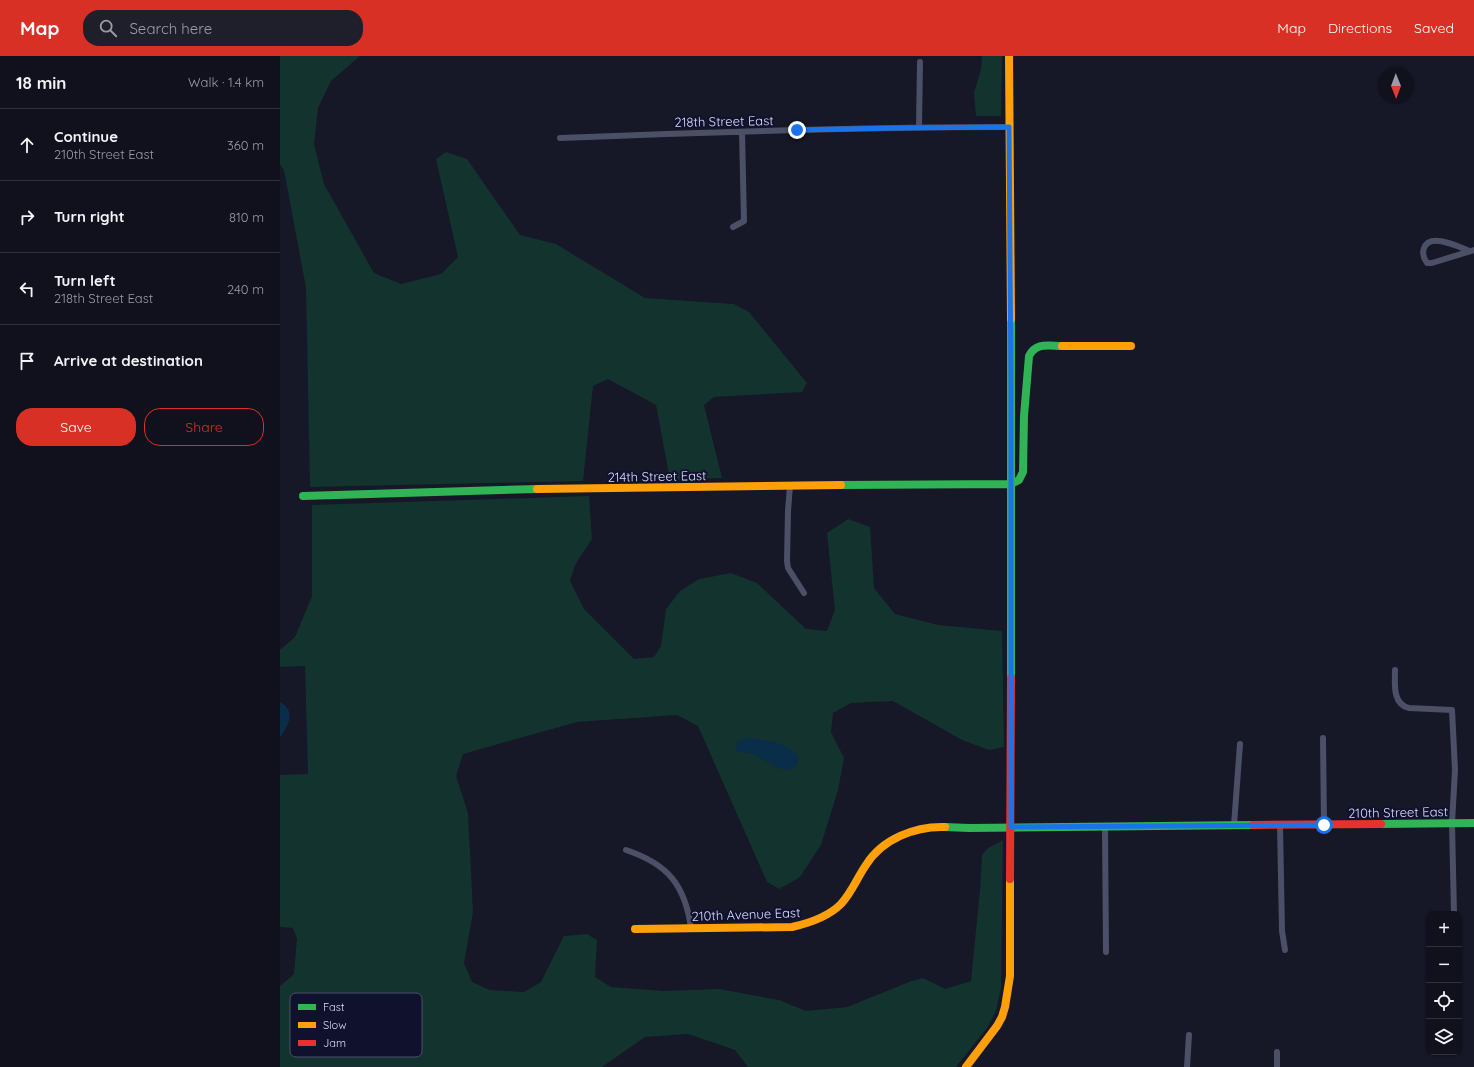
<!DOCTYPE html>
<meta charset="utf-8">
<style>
body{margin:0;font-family:Quicksand,sans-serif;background:#1e1f2a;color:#f1f3f6}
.controls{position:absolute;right:12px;bottom:12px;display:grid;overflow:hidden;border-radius:8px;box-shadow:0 1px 3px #0004}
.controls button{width:36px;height:36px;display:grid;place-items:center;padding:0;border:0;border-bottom:1px solid #30313b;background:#10111d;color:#f1f3f6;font:20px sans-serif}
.compass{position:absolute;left:1098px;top:12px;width:36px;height:36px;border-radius:50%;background:#10111d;box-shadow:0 1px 3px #0004;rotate:179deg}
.stop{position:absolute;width:12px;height:12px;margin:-9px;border:3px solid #1a73e8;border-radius:50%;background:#fff}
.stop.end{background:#1a73e8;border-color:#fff;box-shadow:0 1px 4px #0008}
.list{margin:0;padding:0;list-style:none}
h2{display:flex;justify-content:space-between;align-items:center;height:52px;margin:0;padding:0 16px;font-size:17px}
h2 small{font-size:13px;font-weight:400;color:#9c9da4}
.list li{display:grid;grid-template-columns:26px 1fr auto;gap:12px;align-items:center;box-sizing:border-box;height:72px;padding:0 16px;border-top:1px solid #30313b}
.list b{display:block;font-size:15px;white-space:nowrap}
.list p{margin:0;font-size:13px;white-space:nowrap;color:#9c9da4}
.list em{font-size:13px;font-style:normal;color:#9c9da4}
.actions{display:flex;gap:8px;padding:12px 16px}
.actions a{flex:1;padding:9px 0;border:1px solid #d93025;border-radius:16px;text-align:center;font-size:14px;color:#d93025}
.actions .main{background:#d93025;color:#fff}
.icon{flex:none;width:22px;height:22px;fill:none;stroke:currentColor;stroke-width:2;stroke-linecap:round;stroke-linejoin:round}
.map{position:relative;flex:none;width:1194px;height:1011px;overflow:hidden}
header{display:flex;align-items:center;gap:24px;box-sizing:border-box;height:56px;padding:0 20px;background:#d93025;color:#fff}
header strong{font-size:19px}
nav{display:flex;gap:22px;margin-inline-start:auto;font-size:14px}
.search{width:280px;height:36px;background:#1e1f2a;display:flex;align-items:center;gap:10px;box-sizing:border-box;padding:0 14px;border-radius:16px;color:#9c9da4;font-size:15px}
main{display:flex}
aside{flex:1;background:#10111d}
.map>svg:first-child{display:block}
</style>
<header>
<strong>Map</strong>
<div class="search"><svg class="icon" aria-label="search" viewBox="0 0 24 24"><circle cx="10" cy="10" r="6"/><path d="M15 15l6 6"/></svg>Search here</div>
<nav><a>Map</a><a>Directions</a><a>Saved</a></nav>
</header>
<main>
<aside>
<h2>18 min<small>Walk · 1.4 km</small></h2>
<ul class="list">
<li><svg class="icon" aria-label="ahead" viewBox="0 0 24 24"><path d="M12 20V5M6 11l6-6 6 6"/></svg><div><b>Continue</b><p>210th Street East</p></div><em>360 m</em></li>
<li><svg class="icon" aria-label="right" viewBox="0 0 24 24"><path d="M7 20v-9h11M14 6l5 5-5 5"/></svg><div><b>Turn right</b></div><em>810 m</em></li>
<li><svg class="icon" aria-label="left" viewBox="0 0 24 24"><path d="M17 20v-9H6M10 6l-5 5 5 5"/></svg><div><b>Turn left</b><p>218th Street East</p></div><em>240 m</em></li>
<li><svg class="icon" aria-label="arrive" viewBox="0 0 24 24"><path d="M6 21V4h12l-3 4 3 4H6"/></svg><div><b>Arrive at destination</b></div></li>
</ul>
<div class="actions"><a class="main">Save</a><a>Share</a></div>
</aside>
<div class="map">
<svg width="1194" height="1011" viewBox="0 0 1194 1011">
<rect width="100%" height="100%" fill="#161727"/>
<path fill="#13332e" d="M0,0h80l-29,25 -13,27 -4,36 10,40 50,89 27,11 40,-10 17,-17 -22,-98 10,-7 21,7 53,76 36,9 89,54 89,6 15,8 58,71 -5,9 -88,5 -10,8 18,73 -52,2 -14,-75 -48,-26 -15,7 -10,95 -273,6 -4,-199 -22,-118 -4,-5z
M702,0h20l-1,60h-25l-2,-23 7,-24z
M309,440l3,43 -17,26 -5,16 14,28 50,50 20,-2 7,-11 5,-37 14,-18 19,-12 32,-6 26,10 49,46 21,2 8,-21 -8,-77 21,-14 22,8 4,61 21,26 43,11 64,6 2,116 -15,3 -27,-10 -69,-39 -42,2 -18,10 -2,19 13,26 -6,32 -17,55 -21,32 -21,12 -12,-7 -69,-156 -21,-11 -100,7 -114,32 -7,22 12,37 5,99 -9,51 8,19 18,8 34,2 17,-10 23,-46 23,-2 10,6 -2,37 16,10 53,4 55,-2 60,11 27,11 41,-4 62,-25 14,-4 22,11 26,-8 9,-91 2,-35 6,-7 15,-8 -2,148 -5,23 -9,17 -31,39h-208l-13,-17 -47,-16 -43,3 -43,30h-322v-81l14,-12 3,-35 -4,-11 -13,-1v-152l28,-1 -3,-108 -25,1v-17l15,-13 17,-41v-91z"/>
<path fill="#0a2d4a" d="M0,646c16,8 9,24 0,35z
M468,682c17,2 42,4 51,20 -6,27 -33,1 -46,-4 -5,-2 -10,-1 -16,-2l-2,-6 4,-5z"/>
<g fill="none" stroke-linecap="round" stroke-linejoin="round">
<path stroke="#4c5067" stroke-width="6" d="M639,71l1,-65
M280,82c150,-6 299,-11 449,-11
M453,171l11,-6 -2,-89
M1190,195c-11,-4 -40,-19 -46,-3 -2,6 0,11 3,15h5l42,-13
M510,430l-2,25 -1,50 1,7 16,25
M1115,614c0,13 -3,34 14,38l43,2 3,60 -3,53 2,91
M1043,682l1,87
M954,769l6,-81
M1000,769l2,106 3,19
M825,771l1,125
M346,794c42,14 59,35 65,78
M907,1011l2,-32
M997,1011v-15"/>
<path stroke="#30b455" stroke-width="8" d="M561,429l170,-1 8,-4 4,-8 1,-56 5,-60c7,-14 19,-10 33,-10
M23,440l234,-7
M731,622v-359
M1101,768l93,-1
M665,771l24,1 284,-3"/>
<path stroke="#ff9f0a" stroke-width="8" d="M729,0l2,263
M782,290h69
M257,433l304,-4
M355,873l157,-2c18,-4 36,-10 49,-23 11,-12 16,-26 25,-39 16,-26 49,-39 79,-38
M686,1011l31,-41 5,-9 3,-10 5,-31v-97"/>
<path stroke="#e5322d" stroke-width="8" d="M973,769l128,-1
M730,823l1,-201"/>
</g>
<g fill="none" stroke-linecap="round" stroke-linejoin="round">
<path stroke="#1a73e8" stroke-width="5" d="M517,74l100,-2 112,-1 2,259v441l313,-2"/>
</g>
<g text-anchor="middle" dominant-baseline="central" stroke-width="4" stroke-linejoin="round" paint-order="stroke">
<g font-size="13" fill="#dcdfff" stroke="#10112d">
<text transform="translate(444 65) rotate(-1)">218th Street East</text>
<text transform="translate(377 420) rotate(-1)">214th Street East</text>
<text transform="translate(1118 756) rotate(-1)">210th Street East</text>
<text transform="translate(466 858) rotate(-2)">210th Avenue East</text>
</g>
</g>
<rect x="10" y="937" width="132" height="64" rx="6" fill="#10112d" stroke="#4d4f6c" stroke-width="1"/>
<rect x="18" y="948" width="18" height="6" fill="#30b455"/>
<rect x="18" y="966" width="18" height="6" fill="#ff9f0a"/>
<rect x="18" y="984" width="18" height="6" fill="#e5322d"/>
<g font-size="11" fill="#dcdfff">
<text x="43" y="955">Fast</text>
<text x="43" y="973">Slow</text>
<text x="43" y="991">Jam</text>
</g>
</svg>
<div class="controls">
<button>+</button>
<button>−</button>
<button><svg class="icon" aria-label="locate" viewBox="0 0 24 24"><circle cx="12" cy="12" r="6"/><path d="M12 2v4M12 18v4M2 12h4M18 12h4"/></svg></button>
<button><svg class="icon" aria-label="layers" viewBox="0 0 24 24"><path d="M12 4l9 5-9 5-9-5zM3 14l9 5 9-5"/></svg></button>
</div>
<svg class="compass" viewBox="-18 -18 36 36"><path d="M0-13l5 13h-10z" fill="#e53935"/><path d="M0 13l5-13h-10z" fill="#9c9da4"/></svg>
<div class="stop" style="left:1044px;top:769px"></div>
<div class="stop end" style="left:517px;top:74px"></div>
</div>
</main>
